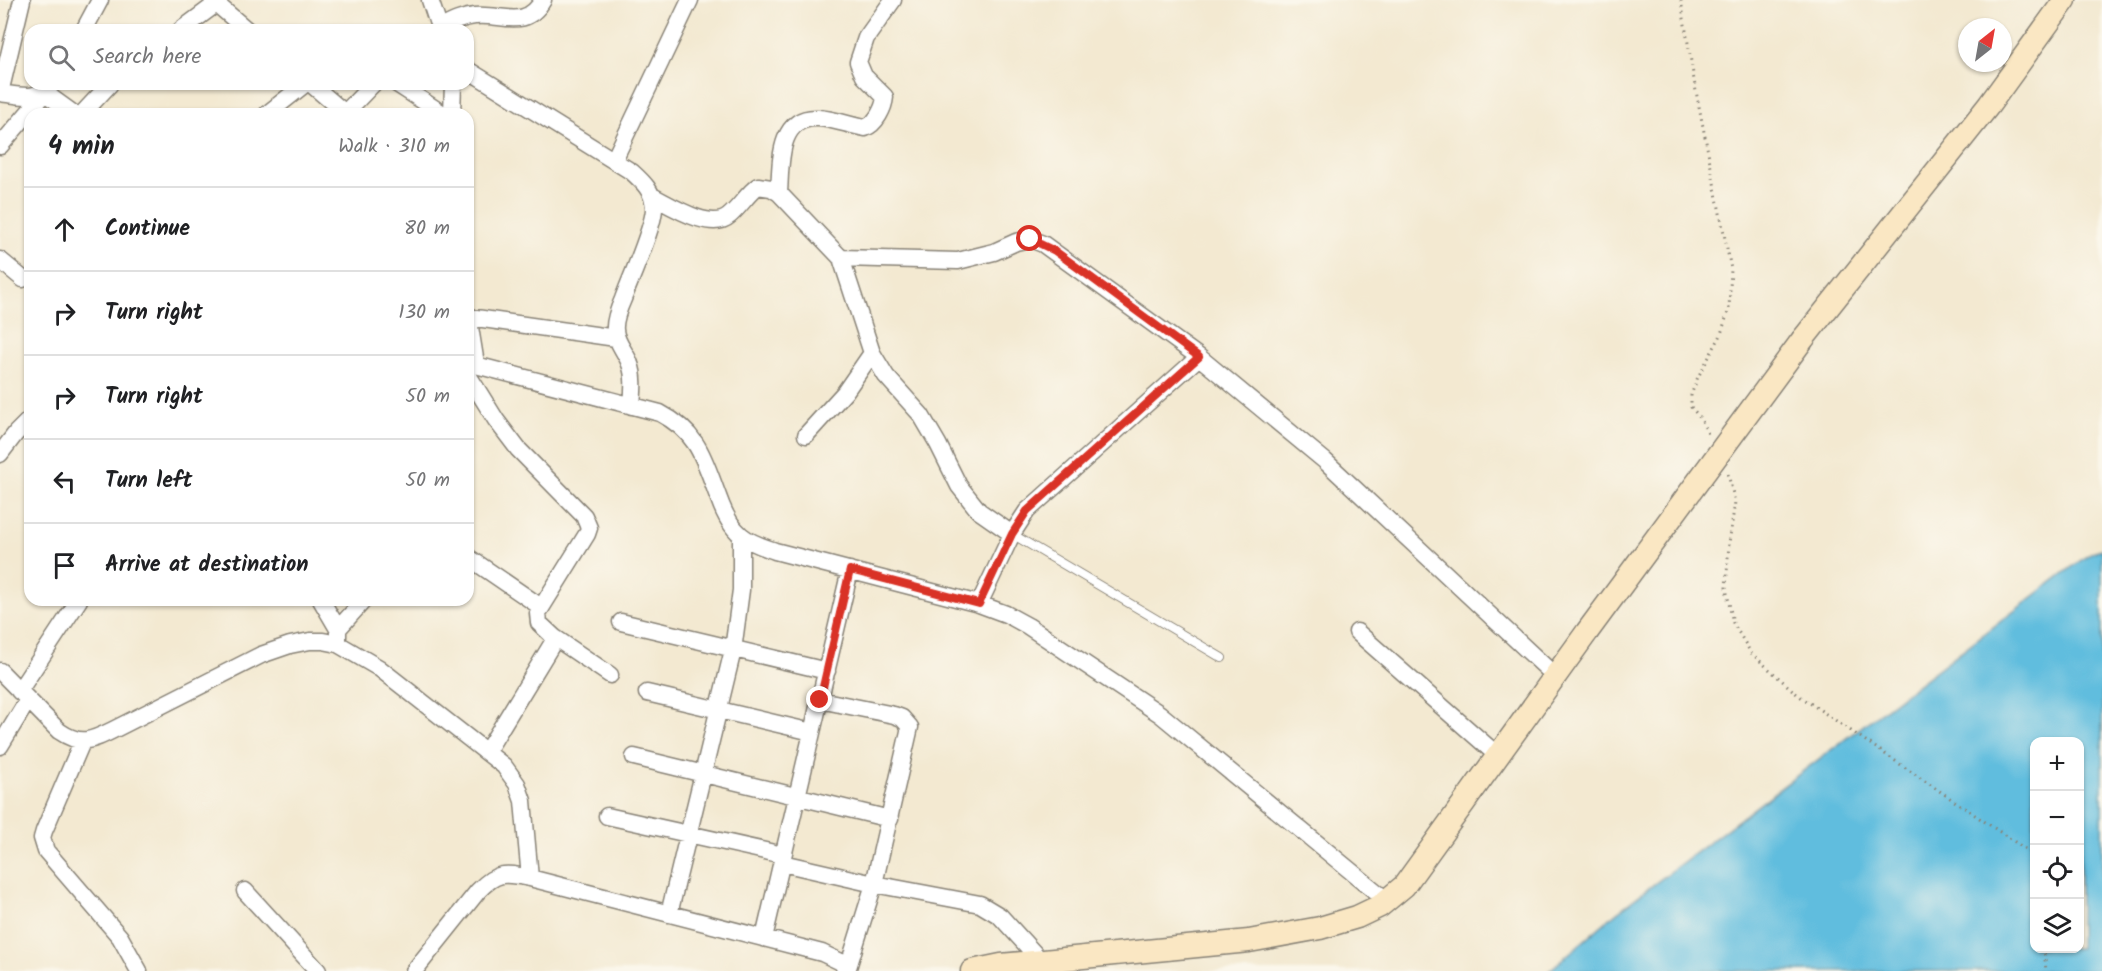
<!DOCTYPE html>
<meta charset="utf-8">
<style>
body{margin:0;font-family:Kalam,sans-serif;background:#f6f6f6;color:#202124}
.controls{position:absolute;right:18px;bottom:18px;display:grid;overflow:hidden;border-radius:12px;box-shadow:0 2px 4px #0004}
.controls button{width:54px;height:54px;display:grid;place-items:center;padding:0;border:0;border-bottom:2px solid #e0e0e0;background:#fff;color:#202124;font:30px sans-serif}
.compass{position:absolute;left:1958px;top:18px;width:54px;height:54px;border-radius:50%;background:#fff;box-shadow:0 2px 4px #0004;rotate:31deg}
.stop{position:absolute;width:18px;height:18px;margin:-14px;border:4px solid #d93025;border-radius:50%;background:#fff}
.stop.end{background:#d93025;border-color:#fff;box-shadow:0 2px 6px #0008}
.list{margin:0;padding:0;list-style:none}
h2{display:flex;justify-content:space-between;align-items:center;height:78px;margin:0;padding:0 24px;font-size:26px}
h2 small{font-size:20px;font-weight:400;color:#757577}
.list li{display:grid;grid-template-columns:39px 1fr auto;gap:18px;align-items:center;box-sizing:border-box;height:84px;padding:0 24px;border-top:2px solid #e0e0e0}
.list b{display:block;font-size:22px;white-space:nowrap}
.list em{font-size:20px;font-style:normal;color:#757577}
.icon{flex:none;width:33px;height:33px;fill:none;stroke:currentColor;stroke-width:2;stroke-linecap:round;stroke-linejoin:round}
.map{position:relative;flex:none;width:2102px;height:971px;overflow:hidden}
.search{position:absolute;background:#fff;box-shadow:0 2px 4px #0004;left:24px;top:24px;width:450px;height:66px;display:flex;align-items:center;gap:15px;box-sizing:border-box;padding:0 21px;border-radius:18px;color:#757577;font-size:22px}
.panel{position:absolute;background:#fff;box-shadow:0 2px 4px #0004;left:24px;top:108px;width:450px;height:498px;border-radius:18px}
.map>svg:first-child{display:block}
</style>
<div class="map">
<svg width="2102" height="971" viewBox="0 0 2102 971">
<rect width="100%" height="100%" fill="#fbf7ec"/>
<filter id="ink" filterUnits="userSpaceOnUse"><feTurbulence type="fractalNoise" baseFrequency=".0167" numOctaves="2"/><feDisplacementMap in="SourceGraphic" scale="12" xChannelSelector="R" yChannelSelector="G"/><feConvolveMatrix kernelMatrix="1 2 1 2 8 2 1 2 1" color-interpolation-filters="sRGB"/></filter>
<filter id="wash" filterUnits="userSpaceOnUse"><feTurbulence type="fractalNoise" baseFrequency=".008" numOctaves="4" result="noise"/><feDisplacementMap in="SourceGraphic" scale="24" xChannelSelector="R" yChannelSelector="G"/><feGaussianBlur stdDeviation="1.35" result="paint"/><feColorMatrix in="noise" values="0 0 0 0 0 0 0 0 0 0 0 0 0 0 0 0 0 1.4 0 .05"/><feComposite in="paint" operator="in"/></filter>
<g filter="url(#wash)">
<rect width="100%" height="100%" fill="#f3e9d1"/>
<path fill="#60bdde" stroke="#3e6c7d" stroke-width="1.5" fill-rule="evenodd" d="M2102,549v422h-553l67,-58 476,-361zM2034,742h46v206h-46z"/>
</g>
<g filter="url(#ink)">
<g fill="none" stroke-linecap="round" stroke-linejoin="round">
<defs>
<path id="lane" d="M1012,534l210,124"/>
<path id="street" d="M212,0l35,30
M430,0l10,30
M439,29c12,-6 23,-12 36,-13 27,-3 50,15 68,-16
M84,30l16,-30
M181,30l35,-26
M468,70l164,102c11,10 21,19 22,35 1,17 -24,73 -31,92 -4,9 -9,21 -8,31 1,13 11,22 15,34 5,13 3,28 2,42
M311,84l35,30
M397,84l46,30
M0,93l22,-93
M0,93c22,3 36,8 53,-9
M345,113l28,-29
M82,114l28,-30
M267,114l38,-30
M452,114l1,-30
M0,146l45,-53 29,21
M614,160l76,-160
M779,193c2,-27 -2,-77 39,-75 15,1 31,7 47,10 11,-4 19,-20 20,-31l-21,-21 -6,-14 8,-24 27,-38
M652,196c18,9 59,36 77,20 11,-9 18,-22 29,-30l13,2 8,5 62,65 31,95 14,23 35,39 17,29 21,42 20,25 33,23
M841,258l117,3 36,-9 22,-10 14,-3 13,5 156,113 126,104 230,215
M0,260l23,19
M468,315l8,49
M469,317l147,21
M468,363l192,50c40,21 44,47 59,86 5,14 11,27 22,36 9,8 23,12 34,16l204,53 27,10 22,12 132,88 226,186
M468,375l28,45 22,29 66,67 5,12 -2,6 -49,79 1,10 15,14 -2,7 -65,107
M806,435l39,-43 27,-39
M0,454l16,-21 14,-14
M468,557l73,50
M321,600l17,29v15
M979,604l33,-70 15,-23 172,-154
M621,622l206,49
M338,629l26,-29
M1357,632l140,123
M554,637l56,38
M0,671l59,60c22,15 32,10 54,-1l148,-75 29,-10 20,-4h13l15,3 41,24 125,98 13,18 6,17 7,77
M19,691l60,-91
M647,693l165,39
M820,700l74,15 8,3 8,9 -36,157 -27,87
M82,742l-38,89 -2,7 4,13 74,86 19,34
M0,746l28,-46
M634,757l256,62
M607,816l176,39
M782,863l92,21 106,20 20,12 41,45
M245,891l73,80
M669,914l64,-264 8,-60v-54
M764,938l86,-368
M414,971l64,-80c19,-20 27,-18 52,-13l292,75 19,9 6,9"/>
<path id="secondary" d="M1803,339l186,-234 76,-105
M972,971l29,-6 248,-24 71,-13 37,-11 23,-11 24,-20 183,-254"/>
</defs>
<use href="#lane" stroke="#888276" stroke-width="10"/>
<use href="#street" stroke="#888276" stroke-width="19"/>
<use href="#secondary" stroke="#888276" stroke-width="25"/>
<path stroke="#888276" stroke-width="3" stroke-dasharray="1.5 4.5" stroke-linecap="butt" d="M1681,0l14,86 36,183 -2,40 -9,28 -22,40 -7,18v12l10,12 8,17
M1728,474l7,28 -6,41 -3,45 7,35 18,30 47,42 236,160
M2044,948l2,23"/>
<use href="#lane" stroke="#fff" stroke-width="8"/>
<use href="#street" stroke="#fff" stroke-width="16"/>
<use href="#secondary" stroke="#fae7c3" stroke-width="22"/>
<defs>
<path id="secondary-bridge" d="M1587,632l216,-293"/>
</defs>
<use href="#secondary-bridge" stroke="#888276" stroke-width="25" stroke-linecap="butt"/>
<use href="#secondary-bridge" stroke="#fae7c3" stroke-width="22"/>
</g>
</g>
<g fill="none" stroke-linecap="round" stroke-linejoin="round" filter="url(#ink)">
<path stroke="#d93025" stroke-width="8" d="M820,700l30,-130 129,34 33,-70 15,-23 172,-154 -144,-106 -25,-12"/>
</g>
</svg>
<div class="controls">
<button>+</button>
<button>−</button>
<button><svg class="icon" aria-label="locate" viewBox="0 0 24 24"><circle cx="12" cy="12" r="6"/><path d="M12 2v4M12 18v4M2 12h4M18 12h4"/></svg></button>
<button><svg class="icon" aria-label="layers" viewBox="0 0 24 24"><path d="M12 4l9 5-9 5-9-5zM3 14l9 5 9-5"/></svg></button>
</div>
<svg class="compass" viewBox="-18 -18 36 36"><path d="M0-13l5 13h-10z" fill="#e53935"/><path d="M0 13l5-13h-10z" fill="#757577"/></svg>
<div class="stop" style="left:1030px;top:239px"></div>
<div class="stop end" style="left:820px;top:700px"></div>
<div class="search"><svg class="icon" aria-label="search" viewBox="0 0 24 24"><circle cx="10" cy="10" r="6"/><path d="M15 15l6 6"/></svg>Search here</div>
<section class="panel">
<h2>4 min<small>Walk · 310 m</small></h2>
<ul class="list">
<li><svg class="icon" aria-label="ahead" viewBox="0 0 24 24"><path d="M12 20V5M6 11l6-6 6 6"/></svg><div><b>Continue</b></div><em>80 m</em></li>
<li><svg class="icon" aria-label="right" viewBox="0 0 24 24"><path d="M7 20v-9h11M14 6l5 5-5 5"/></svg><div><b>Turn right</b></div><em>130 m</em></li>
<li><svg class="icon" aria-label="right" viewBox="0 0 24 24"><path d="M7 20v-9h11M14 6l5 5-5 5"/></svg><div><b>Turn right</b></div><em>50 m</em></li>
<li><svg class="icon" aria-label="left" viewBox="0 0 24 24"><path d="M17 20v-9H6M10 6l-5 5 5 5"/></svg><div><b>Turn left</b></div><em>50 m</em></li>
<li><svg class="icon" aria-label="arrive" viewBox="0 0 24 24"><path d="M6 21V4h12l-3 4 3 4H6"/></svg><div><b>Arrive at destination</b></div></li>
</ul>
</section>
</div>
